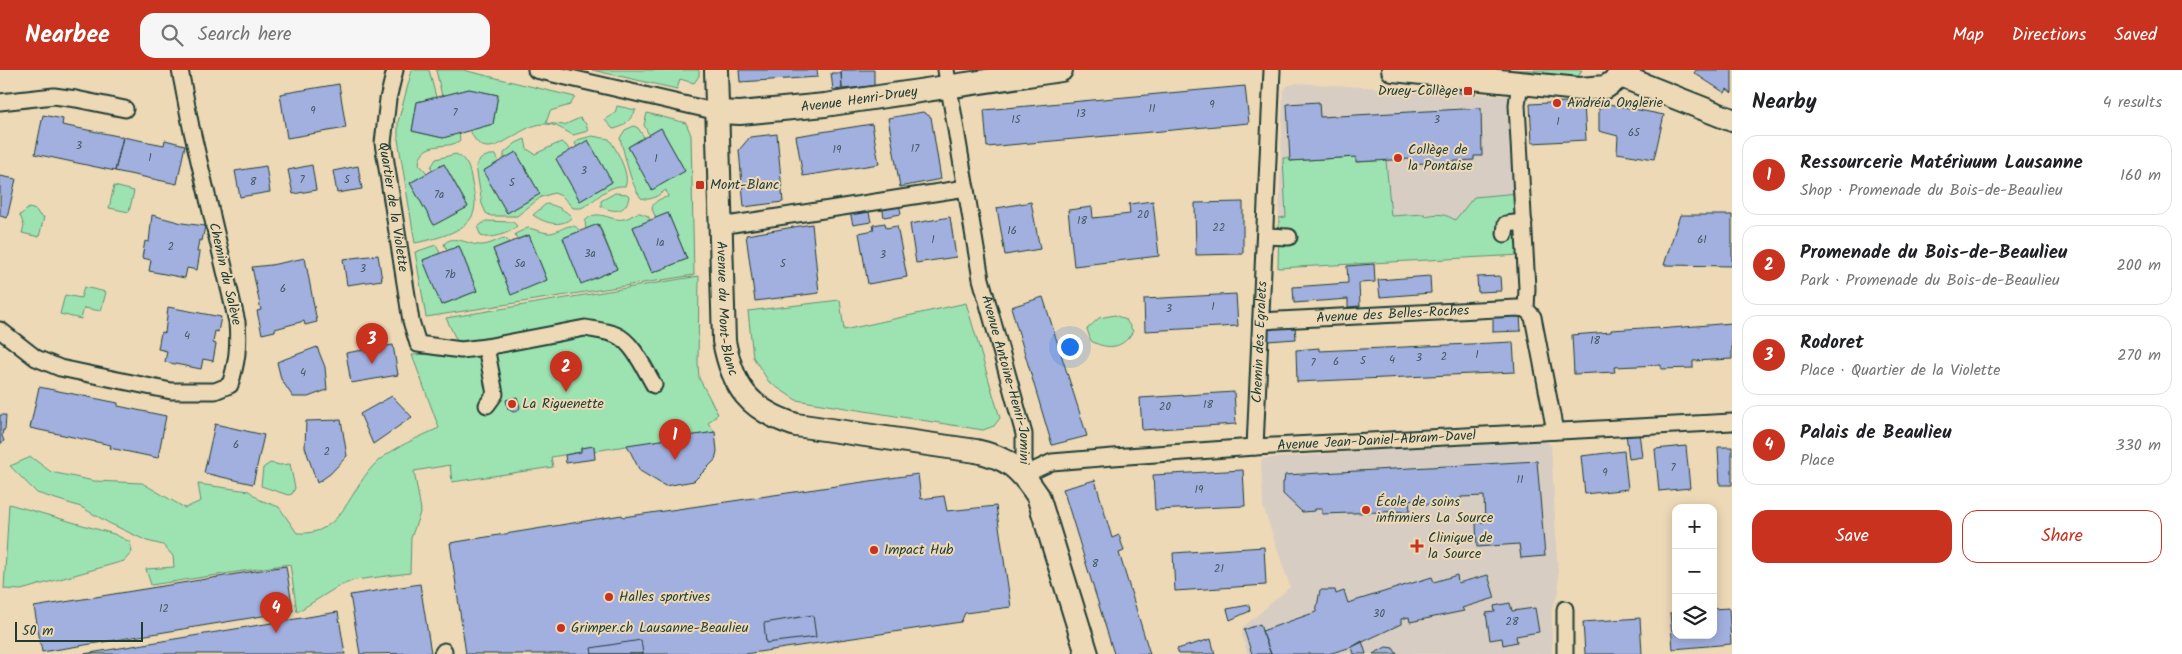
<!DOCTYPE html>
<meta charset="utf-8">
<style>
body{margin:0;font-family:Kalam,sans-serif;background:#f6f6f6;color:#202124}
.controls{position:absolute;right:15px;bottom:15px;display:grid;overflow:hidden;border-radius:10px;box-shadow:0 2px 12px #0003}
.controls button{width:45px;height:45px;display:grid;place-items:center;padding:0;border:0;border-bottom:1px solid #e0e0e0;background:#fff;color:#202124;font:25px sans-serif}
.scale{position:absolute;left:15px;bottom:12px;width:128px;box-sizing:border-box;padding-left:5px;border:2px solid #1f3d34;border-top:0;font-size:14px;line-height:18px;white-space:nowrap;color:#1f3d34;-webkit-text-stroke:4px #eed9b7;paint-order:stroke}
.you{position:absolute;left:1069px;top:276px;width:18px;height:18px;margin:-12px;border:4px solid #fff;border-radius:50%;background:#1a73e8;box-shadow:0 0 0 8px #1a73e833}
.badge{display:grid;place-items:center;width:32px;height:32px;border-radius:50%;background:#c8321e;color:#fff;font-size:16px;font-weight:700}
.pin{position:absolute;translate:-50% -41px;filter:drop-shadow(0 1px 2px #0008)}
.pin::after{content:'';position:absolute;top:26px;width:18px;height:15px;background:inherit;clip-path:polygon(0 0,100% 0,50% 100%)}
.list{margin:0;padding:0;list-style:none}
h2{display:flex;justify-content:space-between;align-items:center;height:65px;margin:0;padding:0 20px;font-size:21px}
h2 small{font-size:16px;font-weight:400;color:#757577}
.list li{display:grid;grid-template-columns:32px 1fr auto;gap:15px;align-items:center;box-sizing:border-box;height:80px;margin:0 10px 10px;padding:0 10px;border:1px solid #e0e0e0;border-radius:15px}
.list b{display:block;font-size:19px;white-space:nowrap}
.list p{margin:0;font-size:16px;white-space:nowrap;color:#757577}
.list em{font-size:16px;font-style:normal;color:#757577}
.actions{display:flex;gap:10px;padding:15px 20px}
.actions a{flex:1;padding:11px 0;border:1px solid #c8321e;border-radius:15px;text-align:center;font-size:18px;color:#c8321e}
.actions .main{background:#c8321e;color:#fff}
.icon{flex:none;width:28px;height:28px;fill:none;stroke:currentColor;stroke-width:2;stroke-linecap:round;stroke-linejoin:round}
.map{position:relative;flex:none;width:1732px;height:584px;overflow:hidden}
header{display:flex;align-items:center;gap:30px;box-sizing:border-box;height:70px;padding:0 25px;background:#c8321e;color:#fff}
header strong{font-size:24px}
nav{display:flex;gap:28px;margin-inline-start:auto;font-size:18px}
.search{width:350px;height:45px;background:#f6f6f6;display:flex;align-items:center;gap:12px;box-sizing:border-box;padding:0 18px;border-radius:15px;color:#757577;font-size:19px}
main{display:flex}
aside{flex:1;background:#fff}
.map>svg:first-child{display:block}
</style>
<header>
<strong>Nearbee</strong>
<div class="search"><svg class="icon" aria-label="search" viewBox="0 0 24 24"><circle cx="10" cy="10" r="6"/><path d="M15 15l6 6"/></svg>Search here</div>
<nav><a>Map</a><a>Directions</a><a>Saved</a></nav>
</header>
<main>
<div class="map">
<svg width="1732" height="584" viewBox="0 0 1732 584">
<rect width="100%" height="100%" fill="#eed9b7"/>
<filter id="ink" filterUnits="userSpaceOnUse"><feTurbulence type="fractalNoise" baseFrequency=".02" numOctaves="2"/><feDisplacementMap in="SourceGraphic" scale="10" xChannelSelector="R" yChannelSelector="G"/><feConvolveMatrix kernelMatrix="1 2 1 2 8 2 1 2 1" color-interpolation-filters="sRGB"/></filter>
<g filter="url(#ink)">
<path fill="#d7cdc3" d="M1297,13l214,13 7,97 -63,28 -12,-7 -52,2 -2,-5 -110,7 4,-126 4,-6z
M1539,368l12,7 8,147 -7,16v46h-304l-6,-17v-9l48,-41 -27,-81 -2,-47z"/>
<path fill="#9de3b1" stroke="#5e9072" d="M412,0h17l7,27 -19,5 -5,29 31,7 16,-5 1,7c-10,11 -39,-2 -41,24l8,9 -17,10 24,42 34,-19 -24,-42 -12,6 -1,-3 5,-8 20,-5c12,6 14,16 16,29 2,10 5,21 1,31 -6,18 -42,26 -58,29l-17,-104v-17z
M436,0h27l112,27 -5,8 -20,6 -4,12 18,2 16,-7 6,6 2,7 -15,4c-10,-5 -17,-11 -28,-11 -29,-1 -58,48 -75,6l23,-6 5,-29 -29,-6 -27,7z
M592,0h107v6l-5,7 -14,-4 -3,10z
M1502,0h80l-5,8z
M617,36l19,4c-5,9 -13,18 -23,19l-8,-9 10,-7z
M647,43l39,10 5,12 3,140 -268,42 -11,-65 21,-7 4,8 -17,7 19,45 35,-14 -18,-45 -12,5 -3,-7c10,-11 25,2 38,1 8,0 16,-6 23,-7l4,4 -16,7 18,45 36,-14 -18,-45 -12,4 -2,-5 13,-6c6,1 13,4 20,5 11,1 23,-15 32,-2l-17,7 18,45 36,-14 -18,-45 -13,5 -1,-8c13,-14 25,1 39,-2 6,-1 10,-6 16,-6l8,3 2,4 -17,7 19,46 35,-14 -19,-46 -12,5 -4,-9c1,-8 9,-11 16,-12l-2,-7c-8,5 -15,12 -25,8 -12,-17 -15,-40 -21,-60l5,-8 9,-4 4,2 6,9 -16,10 24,42 33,-18 -24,-43 -12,7 -5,-10z
M592,66l17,3c7,9 22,37 16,47 -20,-1 -28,15 -44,22h-8l-11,-12 -8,-3 -13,4 -24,19h-26l-5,-3 -4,-9 -6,-38c3,-8 11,-12 20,-11l3,7 -16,9 24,42 33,-19 -24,-42 -12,7v-6l12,-10 9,-4 2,10 8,5 26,-12 5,3 4,6 -14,8 24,42 32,-19 -24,-41 -11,6 -2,-4 2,-3z
M1356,87l1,5 29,-2 5,56 34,-2 1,2c11,-3 20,-2 29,4l19,-23 44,-4 3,62 -243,13 1,-50 7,-1 -3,-59h7v3z
M114,116l20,5 -5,21 -20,-4z
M615,123l12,1 2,2c-2,17 -16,17 -28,10v-5z
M546,134c10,1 19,6 26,13 -11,12 -29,5 -39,-2z
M29,138l7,2 4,6 4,1 -5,20 -17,-4 2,-7 -4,-11z
M486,151l27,1 4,4c-6,7 -27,14 -36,10l-3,-7 1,-3z
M699,206l-1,88 1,14 19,36 -10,9 7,9 -121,19 -1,-4 -12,1v4l-30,5 2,10 -101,15 -2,-17 -36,6 7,39 -10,28 -1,35 -55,7 -16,6 -42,26 -7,-48 -139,21 -5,-16 28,-2 -1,-11 -10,-11 -16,-4 -38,-18 -28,-16 -44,-14 -27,-27 21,-9 20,15 43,9 48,2 43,25 16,-7 -3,-17 51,7 11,9 19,7 18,26c47,4 52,-46 81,-72 17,-14 41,-24 61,-33l-27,-73 50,-3 -16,-34z
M84,217l22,5 -5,19 -17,-3 -3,11 -21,-5 5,-19 16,3z
M840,230l4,30 122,-27 34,115 -6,8 -11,4 -187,-30 -27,-18 -16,-25 -5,-46z
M1115,245l11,5 7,11c-10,18 -25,19 -42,10l-4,-12 12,-11z
M270,393l10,2 10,-1 5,24 -3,6 -4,1 -27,-9 2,-18z
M9,434l105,30 16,8 2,10 -8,9 -103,29 -17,-1z"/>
<path fill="#a2b0e0" stroke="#1f3d34" d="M739,0h78l1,7 -78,5z
M841,0h33v16l-32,3z
M1696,0h36v23l-5,-4 -2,4 -31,-20z
M831,3h10l1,16 -9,1z
M339,14l7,44 -59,10 -7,-44z
M1245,16l4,37 -262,24 -3,-37z
M1459,18l17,1 -1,5 -16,-1z
M469,19l29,6 -5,29 -50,14 -31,-7 5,-29z
M1584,31l2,39 -54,3 -2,-39z
M1319,32l1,15 161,-9 1,48h-8v4l-64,4v-5l-54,3v-5l-66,4 -3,-57z
M1599,32l65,13 -10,44 -37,-6 1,-17 -19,-5z
M923,42l8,5 10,62 -41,8 -12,-69z
M43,45l20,4 -1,6 61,12 -8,34 -80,-17z
M872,54l7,40 -76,12 -7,-40z
M661,58l24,43 -33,19 -24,-43z
M777,64l6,68 -39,5 -5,-57 11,-13z
M123,67l41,8 1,-5 20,5 -8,39 -62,-13z
M588,70l24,42 -32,19 -24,-42z
M516,82l24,42 -33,19 -24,-42z
M444,94l24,43 -34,18 -24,-42z
M312,95l4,25 -23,4 -5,-24z
M266,96l4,26 -30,5 -5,-26z
M358,96l4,23 -25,4 -4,-22z
M0,106l16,3 -9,39 -7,-2z
M1153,131l6,55 -85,10 -6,-56 24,-3 1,11 37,-4 -1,-10z
M1031,132l9,47 -35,6 -8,-47z
M1243,132v52l-47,1 -1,-52z
M899,133l2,11 -17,3 -2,-11z
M868,138l3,14 -18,3 -3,-13z
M668,143l19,46 -35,14 -19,-46z
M152,145l30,8 23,3 -3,15 -3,-1 -2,12h3l-3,18 -10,-2 -2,10 -36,-7 2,-11 -9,-2 3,-17 4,1z
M1680,145h52v51l-68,-1z
M950,147l6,40 -40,6 -6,-39z
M885,153l1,5 11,-2 10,51 -39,7 -9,-51 15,-3 -1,-5z
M598,154l19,45 -36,15 -18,-46z
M812,154l7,69 -64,8 -9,-66z
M529,165l18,45 -36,15 -18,-46z
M459,176l18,45 -36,14 -18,-45z
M378,185l4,25 -35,5 -4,-26z
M305,188l12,64 -12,3 -1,-4 -29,8v2l-13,3 -5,-23 4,-1 -9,-43 19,-2z
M1374,194l1,18 -16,1 1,23 -12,1v-8l-54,4 -1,-16 55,-4 -1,-17z
M1430,206l1,17 -51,4 -2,-17z
M1500,206l1,15 -23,1 -1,-15z
M1236,224l2,32 -93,5 -1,-32z
M1043,227l44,139 -35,9 -41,-138z
M168,237l53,10 -3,15 -3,-1 -2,12 3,1 -3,17 -10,-2 -2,10 -36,-7 2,-11 -9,-2 3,-17 4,1z
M1520,245l1,16 -28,1v-16z
M1732,253v36l-39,2v7l-32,1v-4l-47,2 1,5 -41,2 -2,-39 39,-3v-2l48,-3v2z
M1295,256l1,13 -28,2v-10l4,-4z
M1513,272l2,30 -218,10 -1,-32 23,-2v3z
M393,275l5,30 -47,8 -5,-30z
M317,277l8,20 2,23 -19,7h-15l-12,-18 -4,-17z
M39,317l79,16v3l48,10 -8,42 -48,-10 1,-3 -81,-17z
M1234,322l2,32 -94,6 -2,-32z
M392,326l20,21 -39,27 -13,-30z
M517,327l3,10 -2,4 -5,1 -5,-3 -2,-9z
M0,345h6l-1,15h-2l-1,6 2,5 -4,3z
M341,350l6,36 -17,18 -13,9 -12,-36 1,-26z
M215,354l49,11 -11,49 -49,-11z
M715,362l2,19 -2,9 -21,21 -29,5 -25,-15 -13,-26z
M1639,362l3,25 -13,2 -3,-26z
M594,376l1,13 -29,4 -1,-8 16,-3v-4z
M1686,376l4,42 -31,3 -4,-42z
M1718,377h14v38h-12z
M1624,381l4,38 -43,5 -4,-38z
M1537,391l8,95 -24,2 -2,-14 -42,3 -1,-24 9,-1 -1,-26 -23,1v5l-45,3 -1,-6 -6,1 1,11 -88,3v-5h-7v2l-13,1 -19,-18v-12h1l1,-7z
M1243,400l2,36 -90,4 -2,-35z
M918,404l3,25 23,-3 3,15 49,-5 15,101 -46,6 -4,9 -216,32h-279l-16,-111 172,-28 1,2z
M1095,410l17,58 7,-3 5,16 -5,2 31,101h-36l-51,-165z
M1264,477l2,38 -91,6 -2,-38z
M286,496l7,45 -251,41 -8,-45z
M1457,505l1,8 30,-8 7,23 -33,10 2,3 -54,11 -1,-5 -8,2v5l-49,23 -24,7h-57l-9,-23 54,-19 4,-22h15l1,4 8,-3 4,12 84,-26 2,5z
M420,514l11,69 -71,1 -10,-59z
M1510,533l2,8 23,-3 4,24 -23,4 1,6 -14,3 -1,-7 -12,2 -4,-27 9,-1 -1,-6z
M1249,535l1,6 -20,9 -3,-11z
M1729,538l2,36 -58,5 -3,-36h6v22h37v-26z
M338,542l7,42h-261z
M813,545l3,22 -50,6 -2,-20z
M1640,548l2,36h-57l-2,-32z
M1260,554l2,7 9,23h-19l-8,-24z
M1211,569l4,15h-36l-2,-5z
M641,570l2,14h-51l-1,-6z
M1362,571l4,13h-12l-2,-7z
M1386,577l7,1 4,6h-24z"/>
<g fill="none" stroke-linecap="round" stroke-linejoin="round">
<defs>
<g id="street">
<path id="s1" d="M395,0l-7,29 -5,44 28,178 7,23 43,6 25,-3 99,-19c11,2 22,3 31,7 17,7 29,35 38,50"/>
<path d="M536,0l182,42"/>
<path id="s2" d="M946,0l35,209 43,155v41l28,-13 61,-5 142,-10 477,-25"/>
<path d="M1520,12l-3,23 10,183 -1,21 7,8 22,114"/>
<path d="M0,32l54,-6 22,3 49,10"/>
<path d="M720,156l246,-38"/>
<path d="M1505,164l1,-10 18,-2"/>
<path d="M1265,166l24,1"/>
<path id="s3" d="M1261,251l256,-13 9,1"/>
<path d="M0,260l36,28 24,10 111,23h44l15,-6c7,-23 9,-38 7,-63l-46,-195 -11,-57"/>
<path d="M486,277l9,47 -8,11"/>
<path id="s4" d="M1255,377l17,-377"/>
<path d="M1565,539v45"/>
<path d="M442,584l2,-3"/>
</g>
<g id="secondary">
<path id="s5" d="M716,0l8,271c9,47 25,69 72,84l180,26c33,7 44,18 62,45l49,158"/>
<path d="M1393,0l186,19 27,-2 15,-11"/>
<path d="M1621,6l111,44"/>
<path id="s6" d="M718,42l22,1 85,-8 236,-35"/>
</g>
</defs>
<use href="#street" stroke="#1f3d34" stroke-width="19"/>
<use href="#secondary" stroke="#1f3d34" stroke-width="26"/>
<use href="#street" stroke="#eed9b7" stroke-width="15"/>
<use href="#secondary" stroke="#eed9b7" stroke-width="22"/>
</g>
</g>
<g fill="#c8321e" stroke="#eed9b7" stroke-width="2">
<rect x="1463" y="16" width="10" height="10" rx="2.5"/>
<circle cx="1557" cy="33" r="5"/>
<circle cx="1398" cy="88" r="5"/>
<rect x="695" y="110" width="10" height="10" rx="2.5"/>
<circle cx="512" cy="334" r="5"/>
<circle cx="1366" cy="440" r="5"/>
<path d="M1414.5 468.5h5v5h5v5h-5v5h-5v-5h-5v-5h5z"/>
<circle cx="874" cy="480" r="5"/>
<circle cx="609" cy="527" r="5"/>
<circle cx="561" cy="558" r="5"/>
</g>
<g text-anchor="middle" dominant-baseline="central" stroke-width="4" stroke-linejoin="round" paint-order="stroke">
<g font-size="11" fill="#405a5f">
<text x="1212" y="35">9</text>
<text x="1152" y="39">11</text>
<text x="313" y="41">9</text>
<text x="455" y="43">7</text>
<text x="1081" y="44">13</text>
<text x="1016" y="50">15</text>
<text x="1437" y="50">3</text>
<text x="1558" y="52">1</text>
<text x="1634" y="63">65</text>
<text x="79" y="76">3</text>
<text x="915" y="79">17</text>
<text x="837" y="80">19</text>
<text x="150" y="88">1</text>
<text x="656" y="89">1</text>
<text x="584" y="101">3</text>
<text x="302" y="110">7</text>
<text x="347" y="110">5</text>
<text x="253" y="112">8</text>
<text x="512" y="113">5</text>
<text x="439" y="125">7a</text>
<text x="1143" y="145">20</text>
<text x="1082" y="151">18</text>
<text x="1219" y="158">22</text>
<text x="1012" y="161">16</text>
<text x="933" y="170">1</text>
<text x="1702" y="170">61</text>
<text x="660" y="173">1a</text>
<text x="171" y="177">2</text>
<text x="590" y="184">3a</text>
<text x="883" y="185">3</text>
<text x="520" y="194">5a</text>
<text x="783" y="194">5</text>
<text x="363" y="199">3</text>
<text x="450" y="205">7b</text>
<text x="283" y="219">6</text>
<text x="1213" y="237">1</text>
<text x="1169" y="239">3</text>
<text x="187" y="266">4</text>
<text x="1595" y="271">18</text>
<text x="1477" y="285">1</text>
<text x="1444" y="287">2</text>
<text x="1419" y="288">3</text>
<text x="1392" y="290">4</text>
<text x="1363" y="291">5</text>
<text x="1336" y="292">6</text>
<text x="1313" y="293">7</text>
<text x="303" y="303">4</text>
<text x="1208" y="335">18</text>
<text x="1165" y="337">20</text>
<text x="236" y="375">6</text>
<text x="327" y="382">2</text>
<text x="1673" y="398">7</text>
<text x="1605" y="403">9</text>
<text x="1520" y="410">11</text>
<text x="1199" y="420">19</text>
<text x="1095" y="494">8</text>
<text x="1219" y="499">21</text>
<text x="164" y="539">12</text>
<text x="1379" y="544">30</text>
<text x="1512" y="552">28</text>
</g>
<g font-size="14" fill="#1f3d34" stroke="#eed9b7" text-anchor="start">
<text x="1458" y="21" text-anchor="end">Druey-Collège</text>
<text x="1567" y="33">Andréia Onglerie</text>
<text x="1408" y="80">Collège de<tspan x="1408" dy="16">la Pontaise</tspan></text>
<text x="710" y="115">Mont-Blanc</text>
<text x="522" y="334">La Riguenette</text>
<text x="1376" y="432">École de soins<tspan x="1376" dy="16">infirmiers La Source</tspan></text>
<text x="1428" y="468">Clinique de<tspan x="1428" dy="16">la Source</tspan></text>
<text x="884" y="480">Impact Hub</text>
<text x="619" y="527">Halles sportives</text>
<text x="571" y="558">Grimper.ch Lausanne-Beaulieu</text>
</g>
<g font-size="14" fill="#1f3d34" stroke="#eed9b7">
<text stroke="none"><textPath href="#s6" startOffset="142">Avenue Henri-Druey</textPath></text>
<text stroke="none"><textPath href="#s1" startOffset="139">Quartier de la Violette</textPath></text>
<text transform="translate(225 204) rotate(77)">Chemin du Salève</text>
<text stroke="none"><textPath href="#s5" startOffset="239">Avenue du Mont-Blanc</textPath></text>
<text stroke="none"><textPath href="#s3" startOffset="132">Avenue des Belles-Roches</textPath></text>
<text stroke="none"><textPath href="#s4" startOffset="105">Chemin des Egralets</textPath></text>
<text stroke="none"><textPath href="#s2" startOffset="316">Avenue Antoine-Henri-Jomini</textPath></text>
<text stroke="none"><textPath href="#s2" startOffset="770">Avenue Jean-Daniel-Abram-Davel</textPath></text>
</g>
</g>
</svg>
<div class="controls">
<button>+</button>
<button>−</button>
<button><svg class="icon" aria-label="layers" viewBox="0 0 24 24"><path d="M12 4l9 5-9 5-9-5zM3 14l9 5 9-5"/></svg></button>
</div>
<div class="scale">50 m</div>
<div class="you"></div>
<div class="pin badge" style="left:675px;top:390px">1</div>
<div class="pin badge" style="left:566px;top:322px">2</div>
<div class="pin badge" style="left:372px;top:294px">3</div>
<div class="pin badge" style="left:276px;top:563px">4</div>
</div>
<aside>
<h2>Nearby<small>4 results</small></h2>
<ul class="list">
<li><span class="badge">1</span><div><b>Ressourcerie Matériuum Lausanne</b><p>Shop · Promenade du Bois-de-Beaulieu</p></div><em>160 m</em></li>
<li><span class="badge">2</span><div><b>Promenade du Bois-de-Beaulieu</b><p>Park · Promenade du Bois-de-Beaulieu</p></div><em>200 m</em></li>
<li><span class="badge">3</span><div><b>Rodoret</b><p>Place · Quartier de la Violette</p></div><em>270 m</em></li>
<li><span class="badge">4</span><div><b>Palais de Beaulieu</b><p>Place</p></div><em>330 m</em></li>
</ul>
<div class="actions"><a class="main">Save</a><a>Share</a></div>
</aside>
</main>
